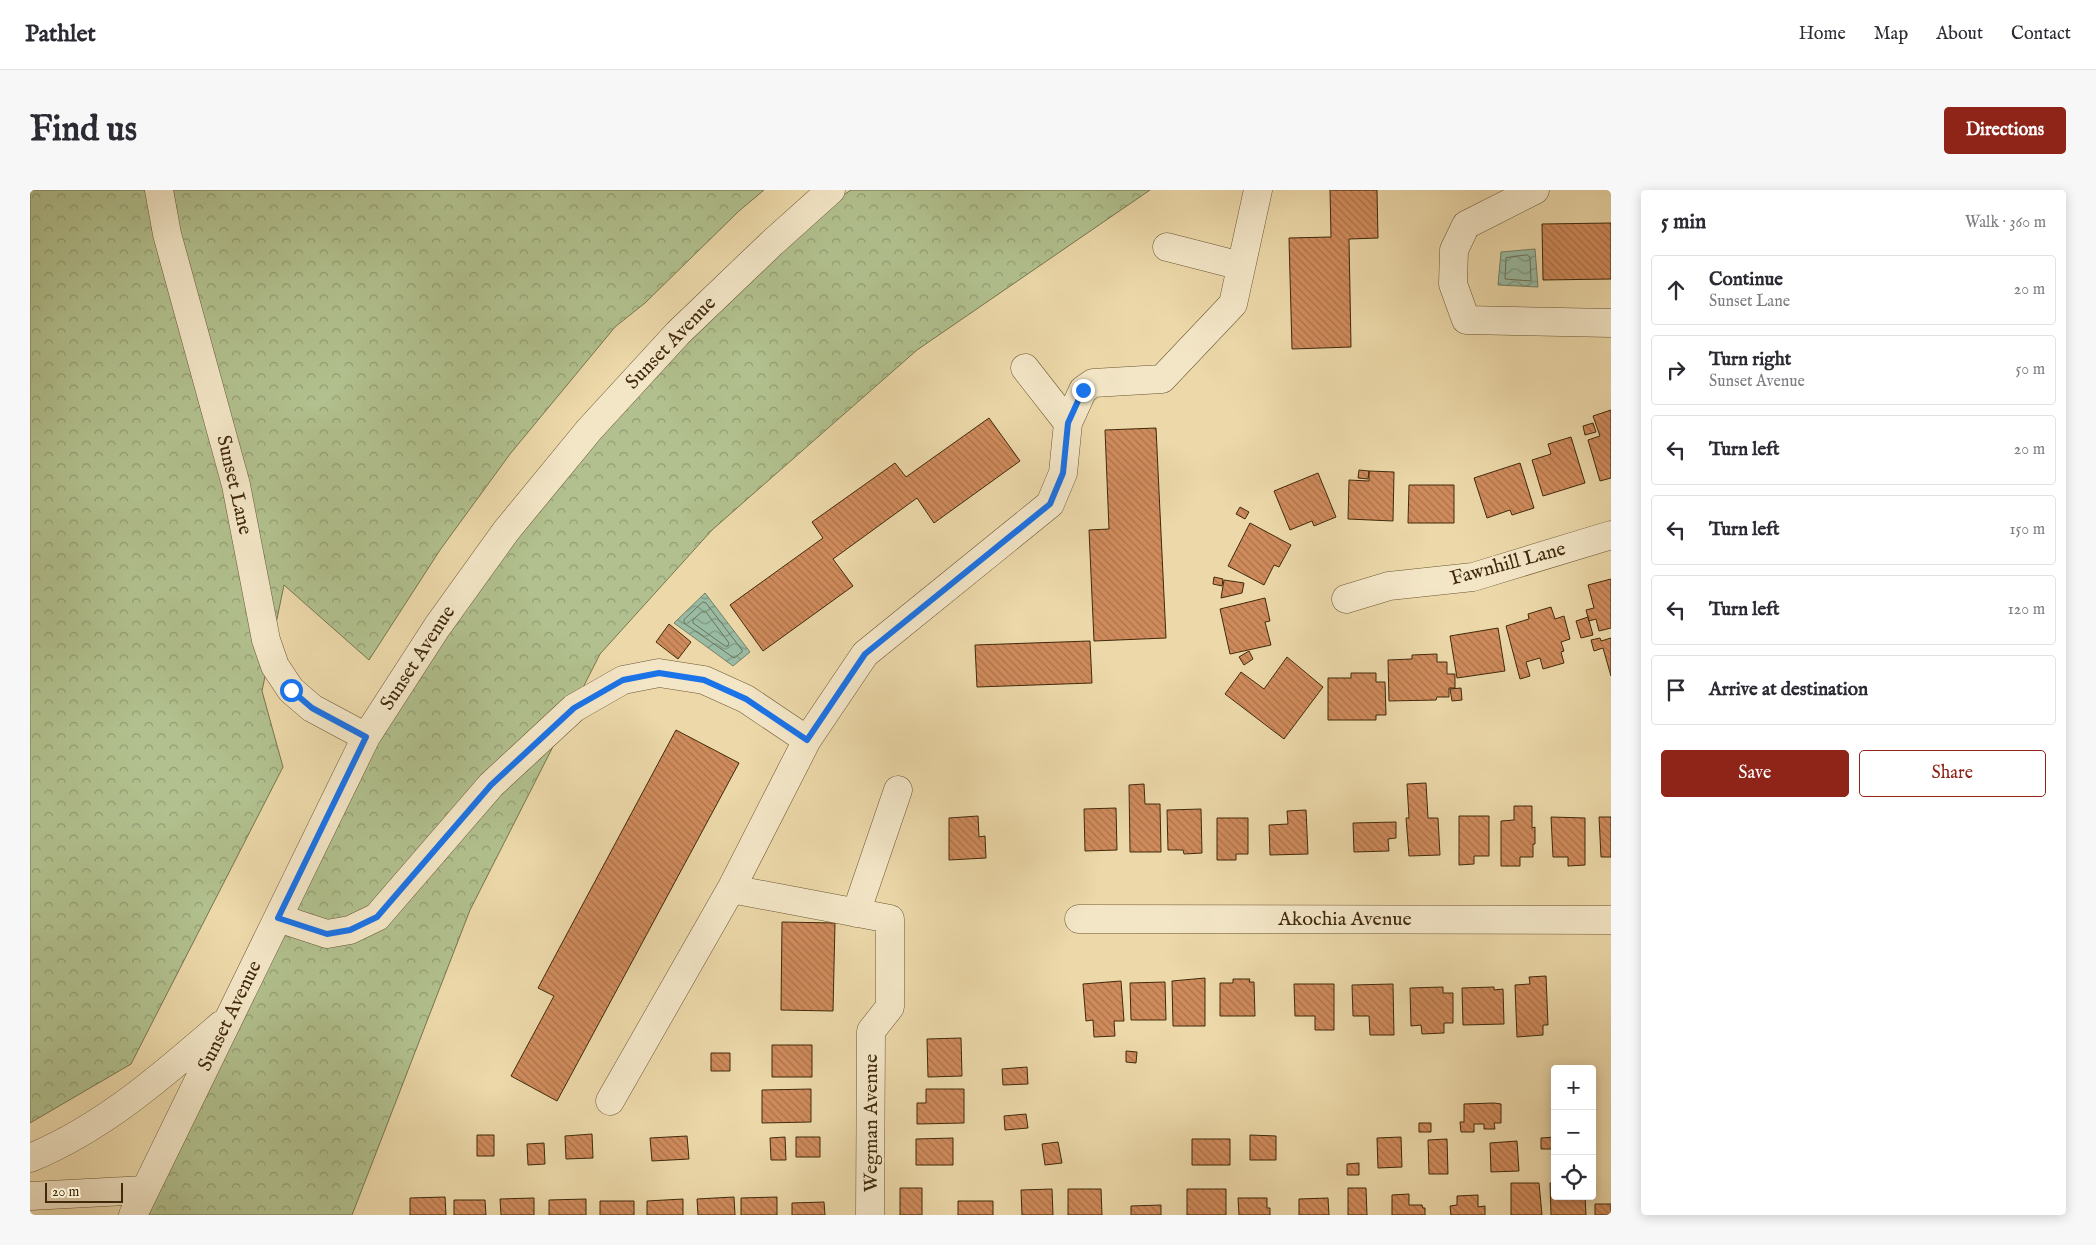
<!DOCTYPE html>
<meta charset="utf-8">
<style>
body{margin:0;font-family:"IM FELL English",serif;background:#f7f7f7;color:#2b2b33}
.controls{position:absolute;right:15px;bottom:15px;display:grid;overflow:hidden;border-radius:5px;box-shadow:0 2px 12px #0003}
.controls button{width:45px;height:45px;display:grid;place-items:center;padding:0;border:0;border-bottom:1px solid #e1e1e2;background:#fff;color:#2b2b33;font:25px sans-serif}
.scale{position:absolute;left:15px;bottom:12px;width:78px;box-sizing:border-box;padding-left:5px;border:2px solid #402a0b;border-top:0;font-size:14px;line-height:18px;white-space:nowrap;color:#402a0b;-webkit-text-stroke:4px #f3e6c7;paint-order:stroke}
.stop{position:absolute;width:15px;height:15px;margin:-11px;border:4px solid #1a73e8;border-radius:50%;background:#fff}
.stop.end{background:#1a73e8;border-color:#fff;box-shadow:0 1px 5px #0008}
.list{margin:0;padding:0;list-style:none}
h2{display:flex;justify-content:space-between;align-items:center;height:65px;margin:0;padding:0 20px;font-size:21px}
h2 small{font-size:16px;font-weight:400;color:#7c7c81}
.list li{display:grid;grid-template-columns:32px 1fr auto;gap:15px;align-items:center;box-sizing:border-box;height:70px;margin:0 10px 10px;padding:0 10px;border:1px solid #e1e1e2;border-radius:5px}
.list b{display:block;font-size:19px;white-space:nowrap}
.list p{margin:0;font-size:16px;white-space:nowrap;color:#7c7c81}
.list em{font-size:16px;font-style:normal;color:#7c7c81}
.actions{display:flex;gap:10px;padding:15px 20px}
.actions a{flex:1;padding:11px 0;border:1px solid #8f2418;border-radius:5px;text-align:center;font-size:18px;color:#8f2418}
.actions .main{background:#8f2418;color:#fff}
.icon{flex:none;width:28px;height:28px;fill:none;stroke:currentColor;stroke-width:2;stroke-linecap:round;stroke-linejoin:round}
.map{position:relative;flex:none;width:1581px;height:1025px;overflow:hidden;border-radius:5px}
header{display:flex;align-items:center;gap:30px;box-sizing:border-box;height:70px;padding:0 25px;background:#fff;border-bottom:1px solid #e1e1e2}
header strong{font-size:24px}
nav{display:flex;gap:28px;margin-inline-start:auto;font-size:18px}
.intro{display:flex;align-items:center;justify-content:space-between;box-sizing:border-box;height:120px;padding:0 30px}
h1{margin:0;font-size:35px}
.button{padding:12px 22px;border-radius:5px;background:#8f2418;color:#fff;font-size:18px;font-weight:700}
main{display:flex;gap:30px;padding:0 30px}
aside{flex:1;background:#fff;border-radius:5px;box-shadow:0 2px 12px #0003}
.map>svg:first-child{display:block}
</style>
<header>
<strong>Pathlet</strong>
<nav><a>Home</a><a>Map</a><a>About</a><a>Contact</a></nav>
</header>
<div class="intro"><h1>Find us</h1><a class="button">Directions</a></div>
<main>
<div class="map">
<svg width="1581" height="1025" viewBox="0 0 1581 1025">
<defs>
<pattern id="forest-crowns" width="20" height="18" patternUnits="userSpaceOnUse" patternTransform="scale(1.25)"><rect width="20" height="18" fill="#b1c08e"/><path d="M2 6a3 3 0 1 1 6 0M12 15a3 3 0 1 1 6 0" fill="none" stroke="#919c72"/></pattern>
<pattern id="water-waves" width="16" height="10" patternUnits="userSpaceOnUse" patternTransform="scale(1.25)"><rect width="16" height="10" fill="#9abba3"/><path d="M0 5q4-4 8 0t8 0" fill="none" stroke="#7f9883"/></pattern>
<pattern id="building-back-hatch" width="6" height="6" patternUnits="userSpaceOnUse" patternTransform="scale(1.25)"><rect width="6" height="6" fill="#d08b5c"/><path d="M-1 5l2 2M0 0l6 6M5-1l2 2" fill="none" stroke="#aa724a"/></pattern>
</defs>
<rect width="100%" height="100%" fill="#ecd8a9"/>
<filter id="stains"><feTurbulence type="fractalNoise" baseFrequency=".004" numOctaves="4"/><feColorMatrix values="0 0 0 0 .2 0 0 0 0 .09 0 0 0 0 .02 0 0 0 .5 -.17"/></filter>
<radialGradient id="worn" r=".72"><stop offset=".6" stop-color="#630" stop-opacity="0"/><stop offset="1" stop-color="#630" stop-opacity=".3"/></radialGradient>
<path fill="url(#forest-crowns)" stroke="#78754c" d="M0,0h734l-25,21 -94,92 -30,24 -105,127 -70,96 -71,110 -85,-75 -22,106 21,76 -152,297 -101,59z
M821,0h299l-233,160 -205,180 -112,124 -130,256 -118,305h-219l233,-478 140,-206 266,-288z"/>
<path fill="url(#water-waves)" stroke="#768166" d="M1505,59l3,38 -40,-2 3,-33z
M675,403l45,59 -17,14 -59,-43z"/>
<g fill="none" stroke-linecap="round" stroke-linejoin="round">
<path stroke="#6d7257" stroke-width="1" d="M1497,65l3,2 1,24 -26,-2 1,-21z
M673,412l3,1 36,47v2l-8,6 -50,-35v-3z
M672,422h4l23,31 -1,3h-3l-32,-23v-3z"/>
</g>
<path fill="url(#building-back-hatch)" stroke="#402a0b" d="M1300,0h47l1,48 -29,1 2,108 -59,2 -3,-111 42,-1z
M1581,33v56l-68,1 -1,-56z
M1581,220v68l-11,3 -12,-41 12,-4 -7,-20z
M959,228l31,43 -86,62 -17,-25 -84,61 20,27 -90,65 -33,-46 93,-67 -11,-16 83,-59 11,14z
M1563,233l3,9 -11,3 -2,-9z
M1126,238l10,210 -72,3 -5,-111 20,-1 -4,-99z
M1541,247l14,46 -42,13 -11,-36 19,-6 -3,-10z
M1490,273l14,45 -22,7 -2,-5 -23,8 -13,-40z
M1329,280l10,1 -1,8 -10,-1z
M1339,281l25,1 -1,49 -45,-2 1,-39 20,1z
M1288,283l18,44 -22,9 -2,-5 -22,9 -16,-39z
M1379,295h45v38h-46z
M1210,317l9,5 -4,7 -9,-5z
M1220,333l41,22 -12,22 -5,-2 -10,20 -36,-19z
M1184,387l9,2 -1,7 -9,-2z
M1581,389v49l-12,3 -3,-12 -7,2 -3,-11 8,-2 -6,-23z
M1194,390l20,3 -2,10 -21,5z
M1235,408l5,23 -5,1 6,23 -41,9 -10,-45z
M1521,417l4,12 9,-3 6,23 -9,3 3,9 -3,1 3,11 -21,6 -3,-11 -14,4 4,14 -10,3 -14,-53 23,-7 -1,-5z
M1558,427l5,18 -12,3 -5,-17z
M639,434l22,18 -13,17 -22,-17z
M1468,438l7,43 -48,7 -7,-42z
M1570,448l1,3 10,-3v38l-8,-28 -9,3 -3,-11z
M1060,451l2,42 -115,4 -2,-42z
M1219,461l4,8 -9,6 -5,-8z
M1407,464v8h10v12h8v14h-6v9h-12l-1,3 -47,1 -1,-41 24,-1v-4z
M1257,467l36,30 -39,52 -59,-45 16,-22 23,17z
M1321,483h25v9h9l1,33h-10v5h-48v-42h23z
M1431,498l1,12 -10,1 -2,-12z
M646,540l63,33 -182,338 -46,-25 43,-80 -16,-8z
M1396,593l2,35h10l2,37 -31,1 -3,-38h3l-2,-34z
M1114,594l1,20h15l1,48h-31l-1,-67z
M1484,616h18v22l3,-1v17h-2v13h-13v9h-19v-45l13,-1z
M1086,618l1,42 -32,1 -1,-42z
M1171,619l1,44 -18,1 -1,-4h-15l-1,-40z
M1276,620l2,44 -38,1 -1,-30 19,-1 -1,-13z
M948,626l1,21 6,-1 1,22 -37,2v-42z
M1429,626h30v40h-15v8l-15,1z
M1521,627l34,1v47l-17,1v-9h-15z
M1569,627h12v40h-10z
M1187,628h31v36h-12v6h-19z
M1366,632v16l-8,1 1,12 -35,1 -1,-29z
M752,732l53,1 -2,88 -52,-1z
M1516,786l2,49h-5v10l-26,2 -2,-52 15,-1 -1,-7z
M1175,788v48h-32l-1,-45z
M1203,789h17l-1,3h5l1,34h-35v-33h13z
M1091,791l3,40h-10l1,15 -21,1 -1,-17 -7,1 -3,-37z
M1135,792l1,38h-35l-1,-37z
M1264,794h40v46h-19v-14h-20z
M1363,794l1,51h-24l-1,-19h-16l-1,-31z
M1413,797v6h10v30h-9v10l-22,1 -1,-9 -10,1 -1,-38z
M1464,797v3l9,-1 1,35 -41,1 -1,-37z
M931,848l1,38 -34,1 -1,-38z
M742,855h40v32h-40z
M1096,861l11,1 -1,11 -10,-1z
M681,863h19v18h-19z
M997,877l1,17 -25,1 -1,-16z
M781,899v33l-49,1v-33z
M896,899h38v34l-47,1v-21h9z
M1464,913l7,1v19h-7l1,6h-11v-5h-10v8h-13l-1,-10h4v-18z
M996,924l2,14 -23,2 -1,-14z
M1389,933h12v9h-12z
M562,944l1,24 -27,1 -1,-23z
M447,945h17v21h-17z
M1220,945l26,1v24h-26z
M657,946l2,23 -37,2 -2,-23z
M755,947l1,23h-15l-1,-22z
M766,947h24v20h-24z
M1371,947l1,30 -24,1 -1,-30z
M1525,947v12h-14v-11z
M923,948v27h-37v-26z
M1162,949h38v26h-38z
M1417,949l1,35h-19l-1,-34z
M1487,951l2,30 -28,1 -1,-29z
M1028,952l4,21 -17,2 -3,-21z
M514,953l1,21 -17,1 -1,-21z
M1329,973v12h-12v-11z
M1481,993h28l3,32h-31z
M1520,993h5v13h30l1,19h-35z
M870,998h22v27h-22z
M1318,998h18l1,27h-19z
M1022,999l1,26h-31l-1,-25z
M1038,999h33l1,26h-34z
M1157,999h39v26h-39z
M1379,1004v11h13l1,3h2v7h-33v-20z
M1448,1005v12l7,-1v9h-34l-1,-9 7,-1v-9z
M415,1007l1,18h-36v-17z
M704,1007l1,18h-37l-1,-16z
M747,1007v18h-36v-17z
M504,1008v17h-33l-1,-16z
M1208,1008h29v10h3v7h-31z
M1298,1008l1,17h-30v-16z
M556,1009v16h-37v-15z
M653,1009v16h-36v-14z
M424,1010h31l1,15h-32z
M570,1011h34v14h-34z
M928,1011h35v14h-35z
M794,1012l1,13h-33v-12z
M1565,1014h16v11h-16z
M1131,1015v10h-30v-9z"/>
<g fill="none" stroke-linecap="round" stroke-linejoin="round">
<defs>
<path id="minor" d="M129,0l8,44 69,251 30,155 9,26 16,24 21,18 54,29
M1505,0l-69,35 -12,25 -1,34 13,36 145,3
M1137,57l74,19
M995,178l43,55
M1316,409l43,-13 84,-9 138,-42
M701,699l159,30v88l-19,24 -1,184
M826,723l42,-123
M248,728l49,16 23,-4 27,-13 114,-132 83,-77 49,-28 36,-7 45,7 42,19 61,41
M1049,729l532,1
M580,911l121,-212 76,-149 58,-86 185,-150 13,-31 5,-50 15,-33 10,-7 69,-4 71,-75 25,-114
M0,968c73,-30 132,-82 191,-133
M0,1006l115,-6
M103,1025l233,-478 71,-110 69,-96 83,-101 89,-97 94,-90 59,-53"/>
</defs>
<use href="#minor" stroke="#6b5632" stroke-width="29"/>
<use href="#minor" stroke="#f3e6c7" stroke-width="28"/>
</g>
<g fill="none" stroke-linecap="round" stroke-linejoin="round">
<path stroke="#1a73e8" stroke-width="6" d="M261,500l21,18 54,29 -88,181 49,16 23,-4 27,-13 114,-132 83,-77 49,-28 36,-7 45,7 42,19 61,41 58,-86 185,-150 13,-31 5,-50 15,-33"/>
</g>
<g text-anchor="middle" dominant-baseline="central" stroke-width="4.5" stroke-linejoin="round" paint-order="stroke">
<g font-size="20" fill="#402a0b" stroke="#f3e6c7">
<text transform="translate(641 153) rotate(-46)">Sunset Avenue</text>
<text transform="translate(204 295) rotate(77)">Sunset Lane</text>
<text transform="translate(1478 374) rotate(-15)">Fawnhill Lane</text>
<text transform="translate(388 468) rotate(-57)">Sunset Avenue</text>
<text x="1315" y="729">Akochia Avenue</text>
<text transform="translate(200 826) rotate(-64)">Sunset Avenue</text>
<text transform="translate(841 933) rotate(-90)">Wegman Avenue</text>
</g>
</g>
<rect width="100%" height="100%" filter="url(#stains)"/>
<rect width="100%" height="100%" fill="url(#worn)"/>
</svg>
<div class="controls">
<button>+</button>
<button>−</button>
<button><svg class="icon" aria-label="locate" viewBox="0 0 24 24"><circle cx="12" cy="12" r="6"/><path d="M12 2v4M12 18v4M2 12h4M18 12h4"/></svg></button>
</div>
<div class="scale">20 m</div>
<div class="stop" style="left:261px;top:500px"></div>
<div class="stop end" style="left:1053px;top:200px"></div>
</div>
<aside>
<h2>5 min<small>Walk · 360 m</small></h2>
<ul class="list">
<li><svg class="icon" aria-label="ahead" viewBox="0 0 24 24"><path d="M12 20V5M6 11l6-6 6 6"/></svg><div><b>Continue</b><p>Sunset Lane</p></div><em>20 m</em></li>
<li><svg class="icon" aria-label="right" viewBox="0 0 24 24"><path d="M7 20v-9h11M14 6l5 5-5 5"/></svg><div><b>Turn right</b><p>Sunset Avenue</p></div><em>50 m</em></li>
<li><svg class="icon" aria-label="left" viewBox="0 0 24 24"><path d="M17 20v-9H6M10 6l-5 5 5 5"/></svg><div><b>Turn left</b></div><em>20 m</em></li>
<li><svg class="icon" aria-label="left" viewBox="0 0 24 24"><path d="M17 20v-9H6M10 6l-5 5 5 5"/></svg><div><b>Turn left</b></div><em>150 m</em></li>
<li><svg class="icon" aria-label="left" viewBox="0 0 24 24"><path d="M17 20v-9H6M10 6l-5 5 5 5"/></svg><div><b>Turn left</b></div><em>120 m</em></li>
<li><svg class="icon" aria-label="arrive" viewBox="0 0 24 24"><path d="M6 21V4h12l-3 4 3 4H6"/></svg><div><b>Arrive at destination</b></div></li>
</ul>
<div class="actions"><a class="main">Save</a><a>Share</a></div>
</aside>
</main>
